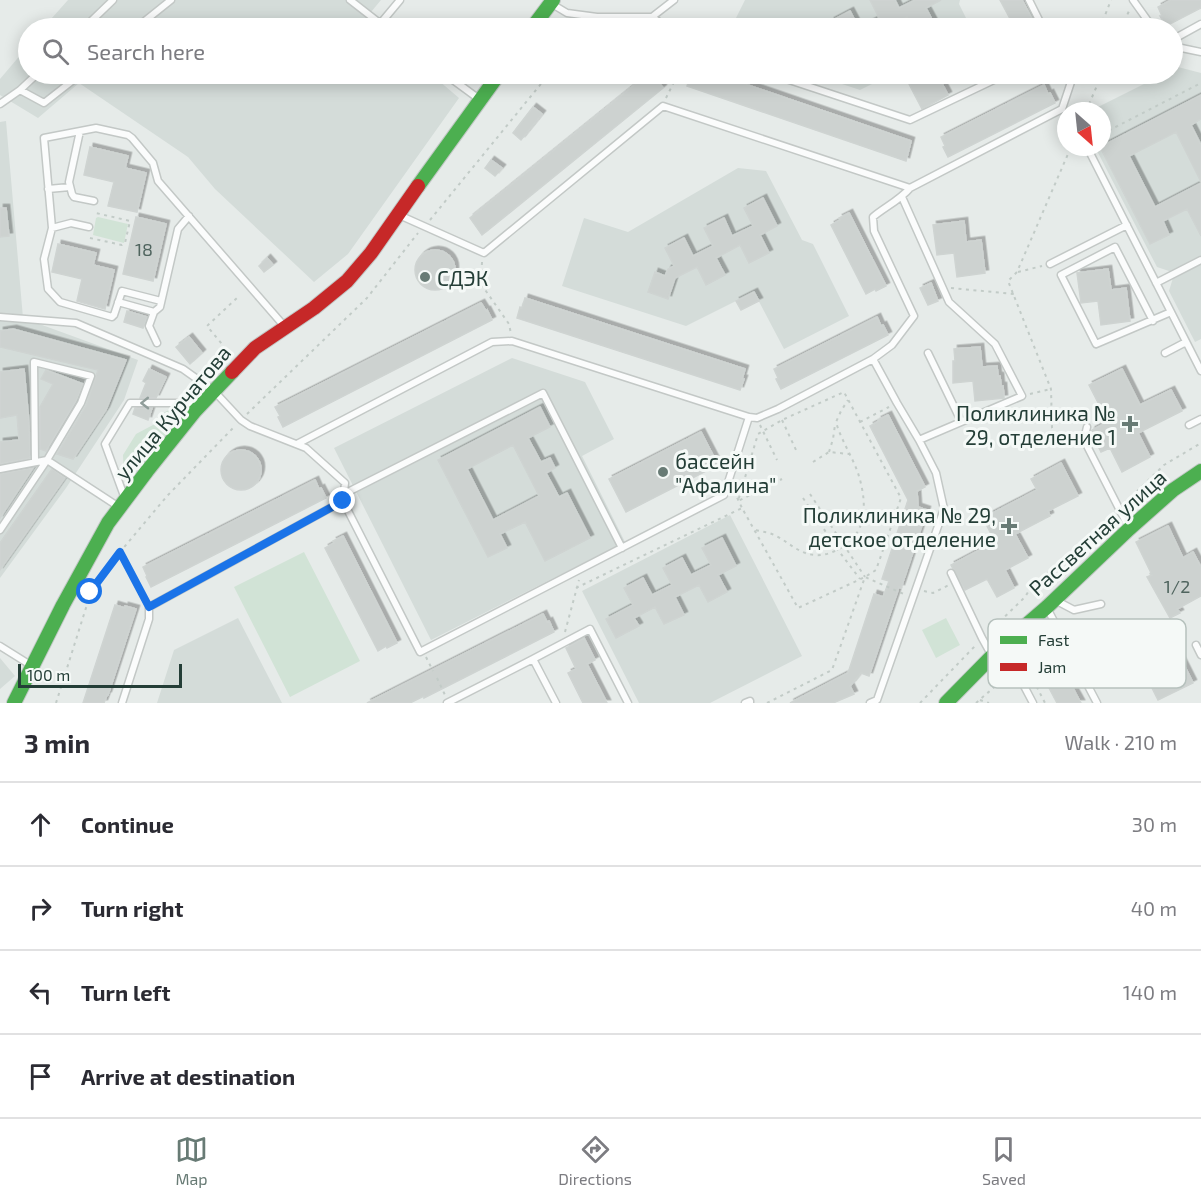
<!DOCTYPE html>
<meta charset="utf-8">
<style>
body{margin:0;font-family:"Exo 2",sans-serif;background:#f7f7f7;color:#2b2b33}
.compass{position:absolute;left:1057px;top:102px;width:54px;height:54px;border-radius:50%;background:#fff;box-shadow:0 3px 15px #0003;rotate:153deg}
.scale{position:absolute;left:18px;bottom:15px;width:164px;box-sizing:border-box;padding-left:6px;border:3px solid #243e37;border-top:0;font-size:16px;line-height:21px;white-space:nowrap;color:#243e37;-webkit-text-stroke:4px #f5f9f7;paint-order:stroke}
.stop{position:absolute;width:18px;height:18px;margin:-14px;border:4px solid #1a73e8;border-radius:50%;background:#fff}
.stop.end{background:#1a73e8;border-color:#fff;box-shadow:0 2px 6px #0008}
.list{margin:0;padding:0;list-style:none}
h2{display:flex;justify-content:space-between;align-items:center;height:78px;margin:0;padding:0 24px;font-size:26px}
h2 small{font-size:20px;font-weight:400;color:#7c7c81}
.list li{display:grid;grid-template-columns:39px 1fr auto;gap:18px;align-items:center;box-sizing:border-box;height:84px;padding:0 24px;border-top:2px solid #e1e1e2}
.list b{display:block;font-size:22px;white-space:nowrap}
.list em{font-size:20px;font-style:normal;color:#7c7c81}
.icon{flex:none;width:33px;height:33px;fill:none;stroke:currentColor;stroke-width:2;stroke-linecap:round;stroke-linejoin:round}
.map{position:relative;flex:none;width:1201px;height:703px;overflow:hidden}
.search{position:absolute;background:#fff;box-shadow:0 3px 15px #0003;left:18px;right:18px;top:18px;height:66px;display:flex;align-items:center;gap:15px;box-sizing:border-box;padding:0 21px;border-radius:33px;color:#7c7c81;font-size:22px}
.sheet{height:414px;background:#fff}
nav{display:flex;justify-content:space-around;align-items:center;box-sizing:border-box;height:84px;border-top:2px solid #e1e1e2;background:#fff;font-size:16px;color:#7c7c81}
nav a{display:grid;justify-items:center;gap:3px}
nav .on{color:#687b75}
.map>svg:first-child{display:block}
</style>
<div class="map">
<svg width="1201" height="703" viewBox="0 0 1201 703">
<defs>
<filter id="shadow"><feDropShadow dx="3.5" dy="-3.5" stdDeviation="0" flood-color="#0004"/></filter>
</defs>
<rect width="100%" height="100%" fill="#e6ebe9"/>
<path fill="#d4dcd9" d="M68,0h313l-15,18 12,10h-335z
M745,0h215l-1,4 12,24h-240z
M28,46v28h403l28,24 -111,156 -34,28 -99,-93 -27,-32 -109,-74 -41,35 -38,-23v-16z
M1178,67l23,6v266l-6,3 -26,-51 4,-13 -2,-3 -2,-4 -12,-4 -62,-120h7v-22l2,-1 -2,-3v-10h-5l-1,-3 68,-34h8l1,-5z
M812,74h80l-32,16z
M6,121l17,197 115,42 -14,40 -58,88 -66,90v-456z
M738,168l28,3 36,69 11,4 36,72 -65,33 -30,-57 -68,34 -124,-40 22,-68 44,14z
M512,358l73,24 29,57 -32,17 43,86 -194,98 -97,-192z
M730,515l72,141 -92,47h-71l-57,-112z
M238,618l44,85h-125l17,-53z
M0,658l15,18 -15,13z"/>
<path fill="#d1e3d6" d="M98,217l30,7 -4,19 -31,-8 3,-17z
M175,407l10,3 -59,74 -2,-6 -1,-23 13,-21 17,-9 10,-12z
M304,552l56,109 -70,36 -56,-110z
M946,618l14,27 -24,13 -14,-28z"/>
<path fill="#cdd2d0" stroke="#cfd4d2" stroke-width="1.5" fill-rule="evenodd" filter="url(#shadow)" d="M870,0h25l4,8 16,-8h26l-15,8 9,17 -7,3h-16l-5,-11 -22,11h-50l-4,-7 19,-10 9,17 20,-10z
M1000,0h22l15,28h-22z
M1171,0h30v8l-35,18 -6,-10h2l-4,-9z
M648,74l7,6 1,-1 7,9 -181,147 -12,-17z
M691,74h25l195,67 -5,20 -219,-75z
M925,74h12l11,21 -26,14 -14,-27z
M1044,85l4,9 2,-1 5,10 -107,54 -5,-10 2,-1 -4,-9z
M1201,95v24l-10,6 10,20v37l-25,-50 -47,24 26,51 46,-24v53l-14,-27 -24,12 6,14 -19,9 -50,-97z
M533,107l9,7 -21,26 -8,-7z
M90,147l38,9 -3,12 21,5 -9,39 -29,-6 6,-24 -30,-7z
M491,160l11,8 -7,8 -10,-8z
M763,198l14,28 -17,9 9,18 -20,10 -9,-18 -24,13 9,17 -19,10 -9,-18 -22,11 -7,21 -20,-7 7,-20 10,4 3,-7 6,-3 -9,-18 19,-10 9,18 20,-10 -9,-18 20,-10 8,18 21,-10 -9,-18z
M0,208h6l3,28 -9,1z
M849,213l37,73 -10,5 -1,-2 -9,5 -35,-69 9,-5 -1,-2z
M136,217l30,7 -13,57 -30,-7z
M964,221l2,21 15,-2 4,33 -28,4 -3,-24 -17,2 -4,-30z
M58,244l38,9 -3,12 21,5 -9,39 -28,-8 5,-22 -30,-7z
M415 270a20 20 0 1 1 40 0a20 20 0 1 1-40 0Z
M267,258l6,7 -9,7 -5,-6z
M1108,269l3,21 15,-2 4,33 -29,4 -3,-24 -17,2 -4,-30z
M931,283l7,18 -10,4 -8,-17z
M754,292l5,9 -18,9 -5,-9z
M525,298l220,71 -3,10h2l-4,11 -223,-72 3,-11 2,1z
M481,303l5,8 1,-1 5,10 -209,107 -5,-10 2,-1 -5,-9z
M127,311l20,6 -4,11 -19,-6z
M877,317l4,9 2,-1 5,10 -107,54 -5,-10 2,-1 -4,-9z
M13,329l113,31 -20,50 -33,49 -16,-5 29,-48 12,-36 -98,-23v-16z
M189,337l13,16 -12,11 -14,-17z
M980,347l2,20 15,-1 1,10h2l1,10h2l1,12 -29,3 -2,-20 -20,2v-22h2l-1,-12z
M24,369l5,53 1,36 -30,6v-22l19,-2 -2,-25 -17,3v-46z
M149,369l17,8 -10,21h-16l6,-15 -3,-2z
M1122,369l18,36 31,-15 11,21 -44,22 12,24 -28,15 -12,-24 -9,4 -10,-20 1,-2 16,-8 -19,-37z
M46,370l37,14 -7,17 -30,50 -6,-2v-42l13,-23 -12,-5z
M540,407l10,20 -22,11 13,24 9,-4 5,10 -9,5 13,24 8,-4 23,45 -45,23 -20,-39 -25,12 7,14 -19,9 -50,-97zM513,445l26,51 -46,24 -26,-51z
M135,408h17l-4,12 -15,-6z
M888,415l37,72 -8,4 1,16 9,3 -26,78 -2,-1 -30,89 -8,-3 -11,13 4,8 -21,9h-43l58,-30 26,-79 9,3 6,-16 -7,-2 26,-79 -38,-74 9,-5 -1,-1z
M701,432l17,33 -92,47 -17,-33z
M221 470a20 20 0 1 1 40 0a20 20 0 1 1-40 0Z
M1061,463l17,33 -30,15 2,5 -35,18 13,24 -23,12 9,18 -17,9 -10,-18 -22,11 -14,-25 44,-23 -12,-24 54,-28 -6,-11z
M33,468l-33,50v-44z
M52,469l13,9 -65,92v-27z
M315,480l4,9 2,-1 5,10 -175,89 -5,-10 1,-1 -4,-9z
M1168,526l15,32 10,-6 8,15v29l-24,13 3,4 -10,5 -23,-41 5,-2 -16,-33z
M343,536l54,107 -10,5 -1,-2 -8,5 -53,-103 9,-5 -1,-2z
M722,538l14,28 -18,9 9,17 -19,10 -9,-17 -24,12 9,18 -20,9 -9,-17 -21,11 5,8 -23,12 -10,-19 27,-14 -9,-17 19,-10 9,17 20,-10 -9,-17 19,-10 9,17 20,-10 -9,-17z
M115,605l10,3v-2l11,3 -28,86h-1l-3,8h-21z
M543,614l4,8 2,-1 5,11 -130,66v-2l-14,7h-43z
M584,638l11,22 -8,4 20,39h-24l-15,-30 8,-4 -10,-21z
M1173,643l20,40 -35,17 -20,-40z
M1066,674l10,20 5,9h-24l-9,-17 7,-4 -1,-1z"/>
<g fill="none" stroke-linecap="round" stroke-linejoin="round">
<defs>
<path id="lane" d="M350,0l36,28
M1029,0l14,28
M1133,0l20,28
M552,4l15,9 30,4h55l15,11
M652,17l22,-17
M380,24l20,-24
M84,28l29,-28
M136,28l35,-28
M1172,40l29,-16
M1172,46l29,6
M445,74l34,25
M771,74l139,46 88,-42
M20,90l17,-16
M0,104l20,-14 24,13 37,-29
M80,131l-11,51 3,12 2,3 20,4
M1087,147l114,224
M48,189l22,-2
M902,197l47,105 46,42 27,52 -103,44
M399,215l85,38 179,-147 247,82
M52,228l19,-5 18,4
M1050,264l77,-39
M1156,283l45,-23
M161,301l-39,-10 -8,24 -2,2 -52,-15 -12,-13 -4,-30 8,-31 -8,-90 52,-10 32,7 4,3 21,25 5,18 127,146
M118,302l36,10
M0,317l76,6 107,46 31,22 27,29 9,6 56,22 39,35 -2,18 -194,106v12l-27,84
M1153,321l-38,-74 -54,28 35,69 75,-32
M157,343l-8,-17 5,-14 6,-5 18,-78 11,-13
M928,353l33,68
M1165,353l21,-11
M1189,425l12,-6
M1087,427l-3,13 45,88
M297,444l195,-102 20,-1 237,76
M35,462l-1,-100 57,14 -10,27 -34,57 72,47
M0,469l47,-9 -47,70
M344,494l199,-101 79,155
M124,496l-19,-52 25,-41h70
M343,501l77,151 304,-157 25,-78 8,1 21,-9 95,-50 19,-14 22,-29 -40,-85 -1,-14c12,-10 27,-17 37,-29l152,-79 9,-27 -5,-8
M951,573l31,65 10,18
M1055,600l19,10 27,-6
M1047,608l50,95
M1196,645l5,10
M0,646l32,20
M1004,648l29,55
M533,659l57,-30 38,74
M447,703l86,-44 23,44
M745,703l5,-2v2
M870,703l7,-3 67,-191 -8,-36 -17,-33 -22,-37 -24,-44"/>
<path id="fast" d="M532,28l21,-28
M418,186l81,-112
M14,703l49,-98 45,-82 39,-52 48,-60 37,-39
M946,703l56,-57 45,-39 82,-78 44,-39 28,-19"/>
<path id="jam" d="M232,372l23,-24 59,-40 33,-27 24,-28 47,-67"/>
</defs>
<use href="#lane" stroke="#c3c8c6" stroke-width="9"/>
<use href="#fast" stroke="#c2c8c6" stroke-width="16"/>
<use href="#jam" stroke="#c2c8c6" stroke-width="16"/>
<path stroke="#c2cbc7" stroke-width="2" stroke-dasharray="3 4.5" stroke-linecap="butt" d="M1100,28l11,-28
M1121,28l9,-19
M666,98l12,-24
M1086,111l16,-37
M1102,134l99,-51
M430,220l119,-146
M90,238l32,7 3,-2 5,-22 -34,-8
M482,262l-1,22 28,40 2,10
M1018,272l24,-6
M951,288l63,6
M226,349l-19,-23 31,-29
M1030,394l21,-5
M247,414l120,-116 51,-65
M782,420l14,30
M860,422l29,-15
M760,425l17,35
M1055,435l-3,-7 -1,-39 -43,-108 9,-9 54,-125
M829,452l4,-13 2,-14
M813,462l16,-10 20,2
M734,491l8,17
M810,494l55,83
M803,498l35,52 22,29
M1126,502l38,-37 37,-22
M756,530c6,2 12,2 18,5 14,6 24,19 41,20 11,1 22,-4 30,-10 24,-16 21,-47 13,-72 -6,-17 -17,-33 -22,-51l5,-11 7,-11
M120,552l25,47
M576,588l166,-80 56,100 67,-31 11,-7 25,-72 -57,-106 -62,28 -24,14 -20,67 44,-22
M924,591l9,2 16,-8
M565,632l14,-52
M989,632l36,-35 5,-8 83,-74
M426,657l7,14
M1023,660l22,43
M1021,663l30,-30
M437,678l8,17
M980,700l9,3
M56,703l35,-111 29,-40 48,-57 67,-69
M767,703l65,-33 33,-93 41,18
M920,703l56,-58
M976,703l32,-28"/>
<use href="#lane" stroke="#fbfcfc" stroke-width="6"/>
<use href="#fast" stroke="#4caf50" stroke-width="14"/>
<use href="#jam" stroke="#c62828" stroke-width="14"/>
</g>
<defs><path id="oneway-chevron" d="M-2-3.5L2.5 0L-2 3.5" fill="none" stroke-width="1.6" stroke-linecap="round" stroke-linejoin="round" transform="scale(1.5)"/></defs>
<use stroke="#909d9a" href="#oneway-chevron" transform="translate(145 403) rotate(179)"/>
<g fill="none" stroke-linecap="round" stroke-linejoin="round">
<path stroke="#1a73e8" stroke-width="8" d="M90,592l30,-40 29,55 194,-106"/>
</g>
<g fill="#687b75" stroke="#f5f9f7" stroke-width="2">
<circle cx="425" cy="277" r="6"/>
<path d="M1127 415h6v6h6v6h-6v6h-6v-6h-6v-6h6z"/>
<circle cx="663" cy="472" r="6"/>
<path d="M1006 517h6v6h6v6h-6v6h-6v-6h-6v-6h6z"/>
</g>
<g text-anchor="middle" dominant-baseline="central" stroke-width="6" stroke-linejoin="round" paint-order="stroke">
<g font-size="18" fill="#4f645e">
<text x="144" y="249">18</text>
<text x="1177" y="586">1/2</text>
</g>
<g font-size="21" fill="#243e37" stroke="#f5f9f7" text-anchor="start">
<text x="437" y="277">СДЭК</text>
<text x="1116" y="412" text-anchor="end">Поликлиника №<tspan x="1116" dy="24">29, отделение 1</tspan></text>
<text x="675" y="460">бассейн<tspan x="675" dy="24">"Афалина"</tspan></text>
<text x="996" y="514" text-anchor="end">Поликлиника № 29,<tspan x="996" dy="24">детское отделение</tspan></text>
</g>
<g font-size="21" fill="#243e37" stroke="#f5f9f7">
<text transform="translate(172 412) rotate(-50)">улица Курчатова</text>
<text transform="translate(1097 532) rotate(-42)">Рассветная улица</text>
</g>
</g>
<rect x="988" y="619" width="198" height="69" rx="9" fill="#f5f9f7" stroke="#b6c1bd" stroke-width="1.5"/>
<rect x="1000" y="636" width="27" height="8" fill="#4caf50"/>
<rect x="1000" y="663" width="27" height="8" fill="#c62828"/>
<g font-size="16" fill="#243e37">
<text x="1038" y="646">Fast</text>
<text x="1038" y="673">Jam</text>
</g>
</svg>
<svg class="compass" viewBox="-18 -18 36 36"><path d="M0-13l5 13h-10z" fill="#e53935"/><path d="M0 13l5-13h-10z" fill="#7c7c81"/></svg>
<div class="scale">100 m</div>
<div class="stop" style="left:90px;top:592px"></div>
<div class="stop end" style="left:343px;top:501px"></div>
<div class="search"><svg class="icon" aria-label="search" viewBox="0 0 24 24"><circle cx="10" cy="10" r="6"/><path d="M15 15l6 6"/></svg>Search here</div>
</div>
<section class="sheet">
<h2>3 min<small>Walk · 210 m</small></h2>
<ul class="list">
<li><svg class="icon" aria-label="ahead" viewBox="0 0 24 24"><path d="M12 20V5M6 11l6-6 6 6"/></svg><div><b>Continue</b></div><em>30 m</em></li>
<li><svg class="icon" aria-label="right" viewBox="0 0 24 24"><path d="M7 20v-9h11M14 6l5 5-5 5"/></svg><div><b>Turn right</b></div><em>40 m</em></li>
<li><svg class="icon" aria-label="left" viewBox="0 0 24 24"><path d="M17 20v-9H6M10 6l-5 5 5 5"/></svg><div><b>Turn left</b></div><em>140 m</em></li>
<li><svg class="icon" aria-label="arrive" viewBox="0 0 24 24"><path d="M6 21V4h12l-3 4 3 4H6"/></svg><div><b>Arrive at destination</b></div></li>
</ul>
</section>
<nav>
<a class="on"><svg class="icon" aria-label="map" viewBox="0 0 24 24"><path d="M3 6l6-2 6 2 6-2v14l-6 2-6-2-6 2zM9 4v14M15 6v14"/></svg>Map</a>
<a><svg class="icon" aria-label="directions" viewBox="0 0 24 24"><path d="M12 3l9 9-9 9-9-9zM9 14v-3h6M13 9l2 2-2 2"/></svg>Directions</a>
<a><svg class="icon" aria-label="saved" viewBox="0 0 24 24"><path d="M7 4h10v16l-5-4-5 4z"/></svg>Saved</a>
</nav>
